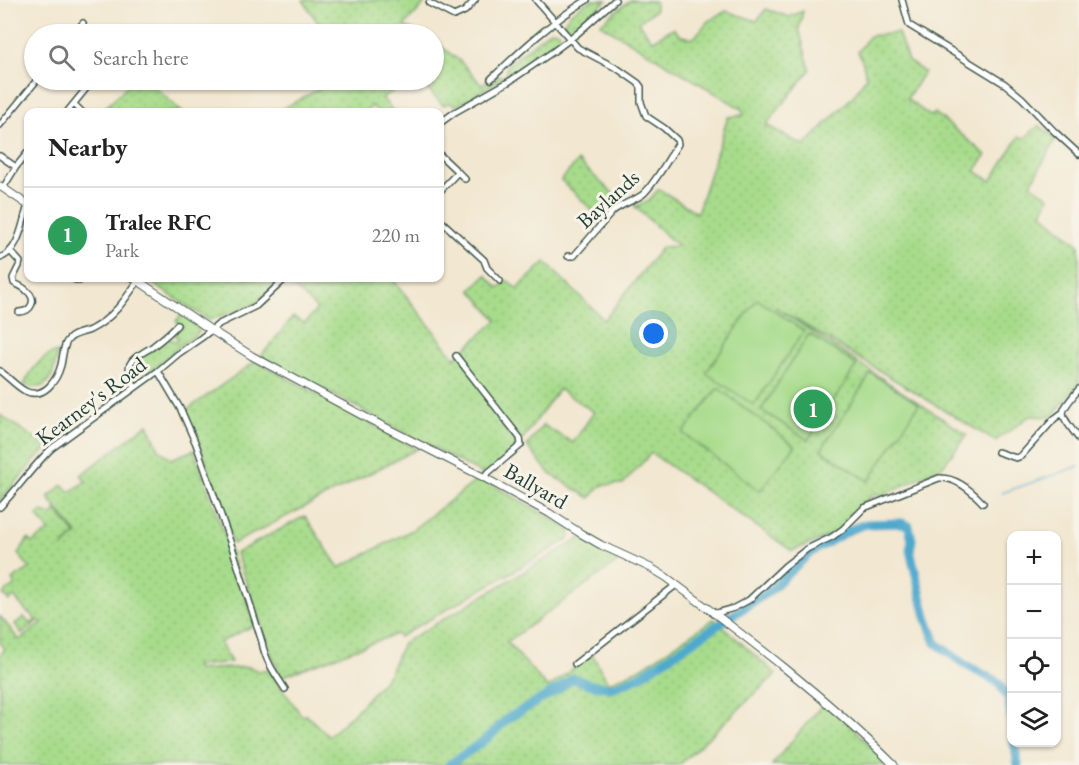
<!DOCTYPE html>
<meta charset="utf-8">
<style>
body{margin:0;font-family:"EB Garamond",serif;background:#f2f2f2;color:#222}
.controls{position:absolute;right:18px;bottom:18px;display:grid;overflow:hidden;border-radius:12px;box-shadow:0 2px 4px #0004}
.controls button{width:54px;height:54px;display:grid;place-items:center;padding:0;border:0;border-bottom:2px solid #e0e0e0;background:#fff;color:#222;font:30px sans-serif}
.you{position:absolute;left:654px;top:334px;width:21px;height:21px;margin:-15px;border:4px solid #fff;border-radius:50%;background:#1a73e8;box-shadow:0 0 0 9px #1a73e833}
.badge{display:grid;place-items:center;width:39px;height:39px;border-radius:50%;background:#c8321e;color:#fff;font-size:20px;font-weight:700}
.pin{position:absolute;translate:-50% -50%;border:3px solid #fff;box-shadow:0 2px 6px #0006}
.list{margin:0;padding:0;list-style:none}
h2{display:flex;justify-content:space-between;align-items:center;height:78px;margin:0;padding:0 24px;font-size:26px}
h2 small{font-size:20px;font-weight:400;color:#767676}
.list li{display:grid;grid-template-columns:39px 1fr auto;gap:18px;align-items:center;box-sizing:border-box;height:96px;padding:0 24px;border-top:2px solid #e0e0e0}
.list b{display:block;font-size:22px;white-space:nowrap}
.list p{margin:0;font-size:20px;white-space:nowrap;color:#767676}
.list em{font-size:20px;font-style:normal;color:#767676}
.icon{flex:none;width:33px;height:33px;fill:none;stroke:currentColor;stroke-width:2;stroke-linecap:round;stroke-linejoin:round}
.map{position:relative;flex:none;width:1079px;height:765px;overflow:hidden}
.search{position:absolute;background:#fff;box-shadow:0 2px 4px #0004;left:24px;top:24px;width:420px;height:66px;display:flex;align-items:center;gap:15px;box-sizing:border-box;padding:0 21px;border-radius:33px;color:#767676;font-size:22px}
.panel{position:absolute;background:#fff;box-shadow:0 2px 4px #0004;left:24px;top:108px;width:420px;height:174px;border-radius:12px}
.map>svg:first-child{display:block}
</style>
<div class="map">
<svg width="1079" height="765" viewBox="0 0 1079 765">
<defs>
<pattern id="grass-dots" width="8" height="8" patternUnits="userSpaceOnUse" patternTransform="scale(1.5)"><rect width="8" height="8" fill="#a8dc8c"/><path d="M2 2h.1M6 6h.1" fill="none" stroke="#90be79" stroke-width="1.8" stroke-linecap="round"/></pattern>
</defs>
<rect width="100%" height="100%" fill="#f7f3e8"/>
<filter id="ink" filterUnits="userSpaceOnUse"><feTurbulence type="fractalNoise" baseFrequency=".0167" numOctaves="2"/><feDisplacementMap in="SourceGraphic" scale="12" xChannelSelector="R" yChannelSelector="G"/><feConvolveMatrix kernelMatrix="1 2 1 2 8 2 1 2 1" color-interpolation-filters="sRGB"/></filter>
<filter id="wash" filterUnits="userSpaceOnUse"><feTurbulence type="fractalNoise" baseFrequency=".008" numOctaves="4" result="noise"/><feDisplacementMap in="SourceGraphic" scale="24" xChannelSelector="R" yChannelSelector="G"/><feGaussianBlur stdDeviation="1.35" result="paint"/><feColorMatrix in="noise" values="0 0 0 0 0 0 0 0 0 0 0 0 0 0 0 0 0 1.4 0 .05"/><feComposite in="paint" operator="in"/></filter>
<g filter="url(#wash)">
<rect width="100%" height="100%" fill="#f2e7d0"/>
<path fill="url(#grass-dots)" stroke="#648c60" stroke-width="1.5" d="M303,0h125l-24,26 18,8h-97z
M591,0h16l-35,30c-22,-8 11,-25 19,-30z
M630,0l25,1v9l-16,12 13,19 21,-13 8,8 13,2 14,-17 18,-10 31,10 9,-12 23,8 14,-6 -4,18 11,41 -44,55 38,21 50,-51 12,-18 -3,-14 -5,-11 11,-16 29,-3 10,28 16,11 -17,27 23,17 5,-3 51,42 -11,16 16,10 28,-44 6,1 14,-13 17,14 -25,45 18,13 -7,16 37,32v139l-28,33 -21,-1 -35,25 -220,-134 192,128 -25,32 -61,29 -5,-3 -13,10 -27,30 -44,18 -141,-98 -28,31 -21,1 -12,13 -40,-24 -23,-28 16,-21 30,18 21,-31 -35,-23 -39,54 -34,33 -225,-120 32,-39 12,6 12,-14 -32,-30 2,-1h105l63,80 42,-38 -26,-30 15,-15 12,13 10,-7 9,8 28,-27 59,58 58,-73 16,-1 -43,-39 13,-6 11,-12 38,24 31,-96 16,-2 -2,-6 -142,-85z
M550,30l7,1 3,4 -1,4 -51,36 -51,31 -7,-3 -7,2 -24,-25h15v-39l26,20 22,24 5,-5 3,3 8,-7h6l3,-3 -1,-3 2,-5z
M133,80h14l35,32h-81z
M335,80h75l-28,18 12,14h-15l-7,-6 -7,6h-88z
M578,161l43,40 -8,3 -13,14 -39,-38z
M149,278h133l-28,27 -21,9 -4,-1 -20,7 -62,-40z
M182,314l17,13 1,3c-5,7 -12,10 -19,15 -15,13 -28,26 -46,35l-4,-11 5,-9 4,-3 12,-7 15,-11h4l4,3 4,-3 -5,-5v-2l5,-9 -3,-2z
M57,352c-2,19 -6,43 -33,33 7,-15 17,-29 33,-33z
M256,361l161,88 -184,95 -31,-93 -18,-39z
M0,415l48,32 -14,14 -34,40z
M148,424l11,25 12,10 23,-9 27,75 33,97 -1,4 -33,16 11,20 -36,4 2,4 52,-3 10,4 9,-2 34,47 4,-1 23,21 30,-28 30,-34 14,-31 178,-105 42,20 -116,84 41,46 44,-34 16,29 33,-15 73,-49 62,55 -97,91h-679v-110l5,-6 -5,-6v-27l19,24 23,-17 -3,-3 -17,14 -7,-10 9,-7 6,7 6,-4 -6,-7h-2l-14,-16 -5,4 -6,-7 12,-9 -3,-5 18,-12 -12,-14 10,-15 4,4 17,-12 -12,-16 5,-3 10,3 3,-3v-3l20,25 -13,14 15,-14 -29,-37 15,-12 7,7 16,-11 -5,-6z
M480,478l91,51 -2,10 -170,98 -3,-3 -115,43 -13,-32 -32,-92 69,-37 34,52 73,-38z
M823,704l15,9 51,52h-117z"/>
<path fill="#a8dc8c" stroke="#648c60" stroke-width="1.5" d="M757,299l47,32 -50,74 -48,-32z
M809,334l48,31 -49,75 -47,-30z
M871,373l48,31 -50,77 -48,-31z
M718,388l77,58 -35,45 -77,-58z"/>
<g fill="none" stroke-linecap="round" stroke-linejoin="round">
<path stroke="#4fa9cd" stroke-width="1.5" d="M1002,493l77,-27"/>
<path stroke="#4fa9cd" stroke-width="9" d="M1014,742l4,23
M449,765l39,-27 19,-19 50,-29 16,-12 15,6 24,4 27,-11 129,-85 43,-40 38,-22 17,-6 36,-1 7,3 3,14 -2,10 16,67 10,26 28,21 35,19 9,16 4,24"/>
</g>
</g>
<g filter="url(#ink)">
<g fill="none" stroke-linecap="round" stroke-linejoin="round">
<defs>
<path id="minor" d="M536,0l42,48 40,21 20,14 3,4v15l5,14 18,12 13,12 1,4c-8,12 -25,43 -36,51 -9,6 -20,9 -29,16l-39,45h-6
M902,0l7,25 96,59 17,14 33,34 24,22
M429,3l25,13 11,-5 10,-11
M74,34l9,-11
M491,79c30,-29 60,-57 96,-79
M74,104l8,8
M37,111l2,1
M67,112l26,-32
M440,123l15,-11 55,-31 44,-30 24,-18 37,-33
M0,125l37,-45
M440,155l18,17 -18,19
M0,156l16,11
M458,172l7,7
M3,188l13,-21 12,-15
M440,220l44,40 3,8 13,13
M10,251l10,11 -1,4 -6,12 1,5c4,2 10,4 13,8 10,8 5,21 -8,21
M0,258c20,-8 22,-35 28,-53
M71,278l8,3 4,-3
M456,356l64,82 1,7 -38,32
M0,371c8,6 16,15 25,20 19,9 32,-11 36,-26 2,-8 2,-21 8,-26 5,-6 14,-6 21,-9 22,-11 35,-30 48,-49
M158,371l23,39 15,34 37,106 29,92c3,18 13,32 23,47
M135,387c-13,-25 -4,-27 17,-40 9,-7 18,-14 25,-22
M1079,389c-22,27 -20,22 0,50
M998,452l18,6 5,-2 33,-37 8,-6
M0,507c18,-19 33,-41 52,-59l106,-77 20,-17 23,-16 18,-14 37,-18 30,-28
M713,614l21,-6 15,-8 36,-34 22,-17 25,-12 11,-8 21,-21 75,-30c17,-1 33,13 44,25
M575,664l101,-79"/>
<path id="tertiary" d="M0,186l28,19
M134,278l77,52 41,26 115,62 116,59 66,36 31,20 21,12 50,23 15,9c79,59 158,118 228,188"/>
</defs>
<use href="#minor" stroke="#3f564b" stroke-width="8"/>
<use href="#tertiary" stroke="#3f564b" stroke-width="9"/>
<use href="#minor" stroke="#fff" stroke-width="5"/>
<use href="#tertiary" stroke="#fff" stroke-width="7"/>
</g>
</g>
<g text-anchor="middle" dominant-baseline="central" stroke-width="6" stroke-linejoin="round" paint-order="stroke">
<g font-size="22" fill="#1f3d34" stroke="#f7f3e8">
<text transform="translate(608 199) rotate(-42)">Baylands</text>
<text transform="translate(91 401) rotate(-37)">Kearney's Road</text>
<text transform="translate(536 486) rotate(30)">Ballyard</text>
</g>
</g>
</svg>
<div class="controls">
<button>+</button>
<button>−</button>
<button><svg class="icon" aria-label="locate" viewBox="0 0 24 24"><circle cx="12" cy="12" r="6"/><path d="M12 2v4M12 18v4M2 12h4M18 12h4"/></svg></button>
<button><svg class="icon" aria-label="layers" viewBox="0 0 24 24"><path d="M12 4l9 5-9 5-9-5zM3 14l9 5 9-5"/></svg></button>
</div>
<div class="you"></div>
<div class="pin badge" style="left:813px;top:409px;background:#2e9e5b">1</div>
<div class="search"><svg class="icon" aria-label="search" viewBox="0 0 24 24"><circle cx="10" cy="10" r="6"/><path d="M15 15l6 6"/></svg>Search here</div>
<section class="panel">
<h2>Nearby<small></small></h2>
<ul class="list">
<li><span class="badge" style="background:#2e9e5b">1</span><div><b>Tralee RFC</b><p>Park</p></div><em>220 m</em></li>
</ul>
</section>
</div>
